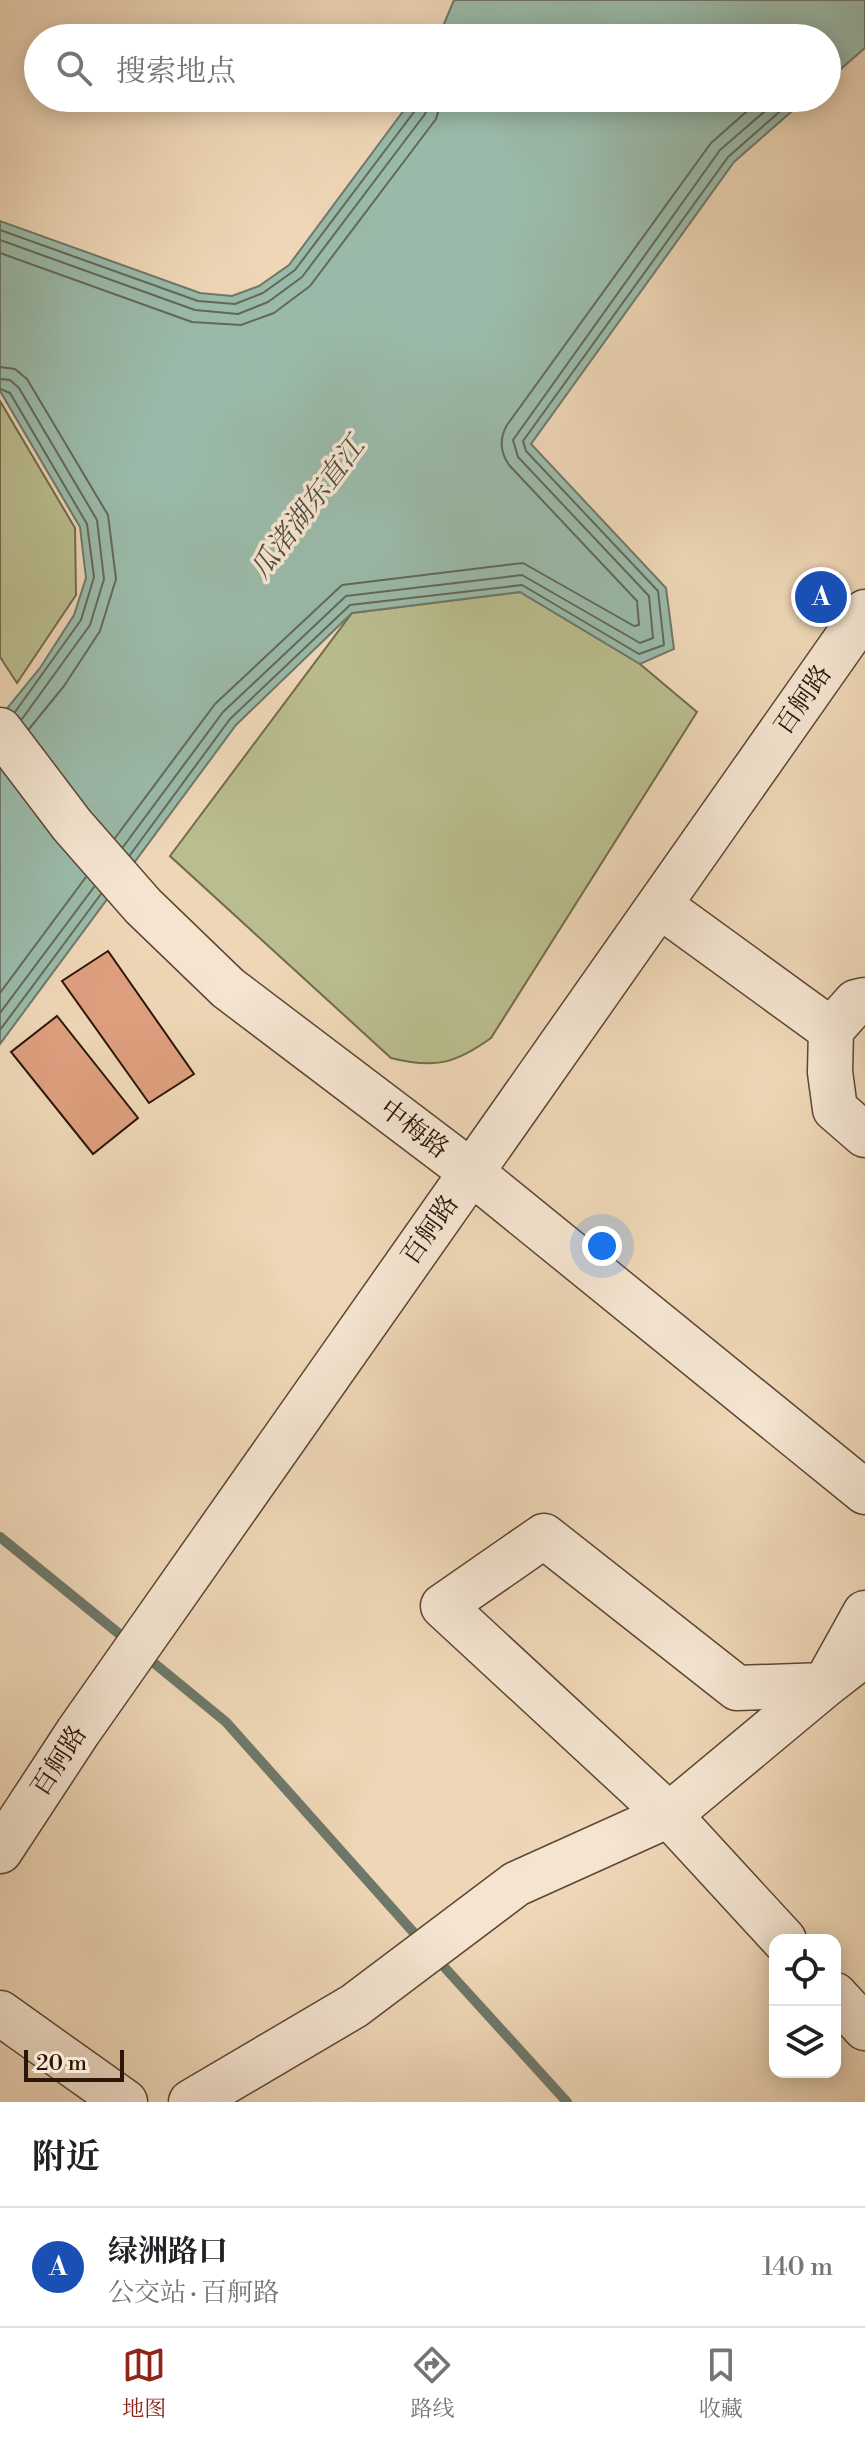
<!DOCTYPE html>
<html lang="zh">
<meta charset="utf-8">
<style>
body{margin:0;font-family:"Libre Bodoni","Noto Serif SC",serif;background:#f6f6f6;color:#202124}
.controls{position:absolute;right:24px;bottom:24px;display:grid;overflow:hidden;border-radius:16px;box-shadow:0 4px 20px #0003}
.controls button{width:72px;height:72px;display:grid;place-items:center;padding:0;border:0;border-bottom:2px solid #e0e0e0;background:#fff;color:#202124;font:40px sans-serif}
.scale{position:absolute;left:24px;bottom:20px;width:100px;box-sizing:border-box;padding-left:8px;border:4px solid #2b1609;border-top:0;font-size:22px;line-height:28px;white-space:nowrap;color:#2b1609;-webkit-text-stroke:6px #f4e4d0;paint-order:stroke}
.you{position:absolute;left:602px;top:1246px;width:28px;height:28px;margin:-20px;border:6px solid #fff;border-radius:50%;background:#1a73e8;box-shadow:0 0 0 12px #1a73e833}
.badge{display:grid;place-items:center;width:52px;height:52px;border-radius:50%;background:#8f2418;color:#fff;font-size:26px;font-weight:700}
.pin{position:absolute;translate:-50% -50%;border:4px solid #fff;box-shadow:0 2px 8px #0006}
.list{margin:0;padding:0;list-style:none}
h2{display:flex;justify-content:space-between;align-items:center;height:104px;margin:0;padding:0 32px;font-size:34px}
h2 small{font-size:26px;font-weight:400;color:#757577}
.list li{display:grid;grid-template-columns:52px 1fr auto;gap:24px;align-items:center;box-sizing:border-box;height:120px;padding:0 32px;border-top:2px solid #e0e0e0}
.list b{display:block;font-size:30px;white-space:nowrap}
.list p{margin:0;font-size:26px;white-space:nowrap;color:#757577}
.list em{font-size:26px;font-style:normal;color:#757577}
.icon{flex:none;width:44px;height:44px;fill:none;stroke:currentColor;stroke-width:2;stroke-linecap:round;stroke-linejoin:round}
.map{position:relative;flex:none;width:865px;height:2102px;overflow:hidden}
.search{position:absolute;background:#fff;box-shadow:0 4px 20px #0003;left:24px;right:24px;top:24px;height:88px;display:flex;align-items:center;gap:20px;box-sizing:border-box;padding:0 28px;border-radius:44px;color:#757577;font-size:30px}
.sheet{height:224px;background:#fff}
nav{display:flex;justify-content:space-around;align-items:center;box-sizing:border-box;height:112px;border-top:2px solid #e0e0e0;background:#fff;font-size:22px;color:#757577}
nav a{display:grid;justify-items:center;gap:4px}
nav .on{color:#8f2418}
.map>svg:first-child{display:block}
</style>
<div class="map">
<svg width="865" height="2102" viewBox="0 0 865 2102">
<rect width="100%" height="100%" fill="#eed6b6"/>
<filter id="stains"><feTurbulence type="fractalNoise" baseFrequency=".0025" numOctaves="4"/><feColorMatrix values="0 0 0 0 .2 0 0 0 0 .09 0 0 0 0 .02 0 0 0 .5 -.17"/></filter>
<radialGradient id="worn" r=".72"><stop offset=".6" stop-color="#630" stop-opacity="0"/><stop offset="1" stop-color="#630" stop-opacity=".3"/></radialGradient>
<path fill="#babd8d" stroke="#726a4b" stroke-width="2" d="M0,401l75,127 1,67 -59,88 -17,-26z
M520,592l120,72 57,48 -206,326c-36,26 -57,31 -100,20l-221,-202 182,-243z"/>
<path fill="#9abaa9" stroke="#6e7869" stroke-width="2" d="M454,0h411v48l-38,33v-43h-389z
M413,98h394l-73,64 -203,282 135,144 8,61 -34,15 -120,-72 -168,21 -116,112 -236,319v-327l40,-49 34,-53 12,-37 -6,-51 -80,-136v-170l200,72 32,3 27,-10 30,-21z"/>
<g fill="none" stroke-linecap="round" stroke-linejoin="round">
<path stroke="#626859" stroke-width="2" d="M0,230l198,71 37,3 28,-11 32,-23 122,-162 2,-10
M0,240l195,70 43,4 30,-12 34,-25 123,-163 5,-16
M0,253l192,69 49,3 33,-12 36,-27 126,-167 6,-21
M0,367l15,2 12,10 81,136 8,64 -16,52 -36,55 -35,43
M0,379l10,1 9,8 78,132 7,59 -14,46 -68,94
M0,389l10,4 77,131 7,53 -13,43 -66,92
M115,838l100,-134 127,-119 181,-22 111,63 5,-1 -2,-24 -128,-136c-9,-13 -10,-26 -2,-40l204,-282 51,-45
M123,847l100,-135 123,-116 176,-21 118,68 13,-5 -4,-42 -131,-139 -5,-17 207,-290 60,-52
M130,855l100,-136 120,-114 172,-20 117,69 25,-9 -6,-54 -132,-140 -3,-10 205,-284 67,-59
M0,993l86,-116
M0,1013l94,-126
M0,1030l101,-136"/>
<path stroke="#6e7869" stroke-width="10" d="M0,1537l128,104
M143,1654l83,68 197,221
M436,1958l131,144"/>
</g>
<path fill="#de9f7f" stroke="#2b1609" stroke-width="2" d="M108,951l86,123 -45,29 -87,-122z
M57,1016l81,102 -45,36 -82,-102z"/>
<g fill="none" stroke-linecap="round" stroke-linejoin="round">
<defs>
<path id="minor" d="M0,730l72,95 71,81 85,82 243,184 394,320
M659,905l172,125
M865,1000l-9,2 -25,28 -1,42 5,37 30,26
M865,1613l-40,72 40,-31
M0,1851l78,-119 787,-1120
M784,1940l-115,-125 -226,-209 101,-70 193,152 88,-3
M835,1995l30,33
M0,2013l125,89
M191,2102l163,-96 162,-122 153,-69 156,-130"/>
</defs>
<use href="#minor" stroke="#5c4634" stroke-width="47"/>
<use href="#minor" stroke="#f4e4d0" stroke-width="44"/>
</g>
<g text-anchor="middle" dominant-baseline="central" stroke-width="7" stroke-linejoin="round" paint-order="stroke">
<g font-size="26" fill="#2b1609" stroke="#f4e4d0">
<text transform="translate(803 700) rotate(-55)">百舸路</text>
<text transform="translate(414 1129) rotate(37)">中梅路</text>
<text transform="translate(430 1230) rotate(-55)">百舸路</text>
<text transform="translate(59 1761) rotate(-57)">百舸路</text>
</g>
<g font-size="28" font-style="italic" fill="#524f41" stroke="#f4e4d0">
<text transform="translate(308 508) rotate(-53)">瓜渚湖东直江</text>
</g>
</g>
<rect width="100%" height="100%" filter="url(#stains)"/>
<rect width="100%" height="100%" fill="url(#worn)"/>
</svg>
<div class="controls">
<button><svg class="icon" aria-label="locate" viewBox="0 0 24 24"><circle cx="12" cy="12" r="6"/><path d="M12 2v4M12 18v4M2 12h4M18 12h4"/></svg></button>
<button><svg class="icon" aria-label="layers" viewBox="0 0 24 24"><path d="M12 4l9 5-9 5-9-5zM3 14l9 5 9-5"/></svg></button>
</div>
<div class="scale">20 m</div>
<div class="you"></div>
<div class="pin badge" style="left:821px;top:597px;background:#1a4fb4">A</div>
<div class="search"><svg class="icon" aria-label="search" viewBox="0 0 24 24"><circle cx="10" cy="10" r="6"/><path d="M15 15l6 6"/></svg>搜索地点</div>
</div>
<section class="sheet">
<h2>附近<small></small></h2>
<ul class="list">
<li><span class="badge" style="background:#1a4fb4">A</span><div><b>绿洲路口</b><p>公交站 · 百舸路</p></div><em>140 m</em></li>
</ul>
</section>
<nav>
<a class="on"><svg class="icon" aria-label="map" viewBox="0 0 24 24"><path d="M3 6l6-2 6 2 6-2v14l-6 2-6-2-6 2zM9 4v14M15 6v14"/></svg>地图</a>
<a><svg class="icon" aria-label="directions" viewBox="0 0 24 24"><path d="M12 3l9 9-9 9-9-9zM9 14v-3h6M13 9l2 2-2 2"/></svg>路线</a>
<a><svg class="icon" aria-label="saved" viewBox="0 0 24 24"><path d="M7 4h10v16l-5-4-5 4z"/></svg>收藏</a>
</nav>
